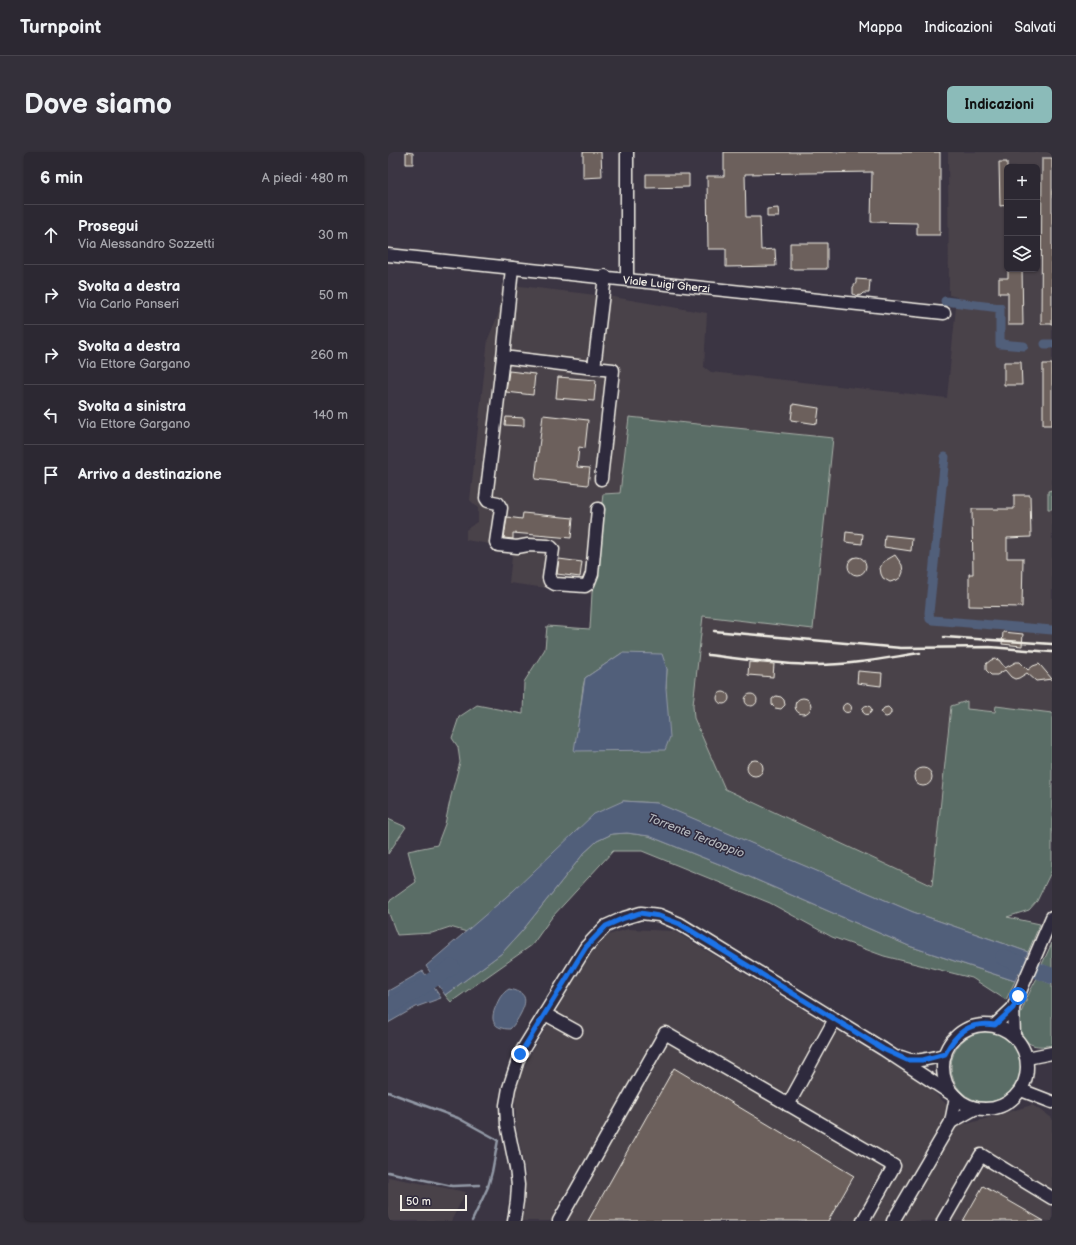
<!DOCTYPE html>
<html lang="it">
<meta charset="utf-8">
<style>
body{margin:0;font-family:"Balsamiq Sans",sans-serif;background:#34303a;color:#f1f3f6}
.controls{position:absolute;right:12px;top:12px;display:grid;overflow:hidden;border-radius:6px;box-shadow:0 1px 3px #0004}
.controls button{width:36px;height:36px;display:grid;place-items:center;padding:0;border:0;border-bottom:1px solid #48444d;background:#2c2832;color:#f1f3f6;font:20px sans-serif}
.scale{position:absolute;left:12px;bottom:10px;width:67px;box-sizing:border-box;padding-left:4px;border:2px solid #f4f1e8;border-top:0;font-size:11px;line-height:14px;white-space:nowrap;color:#f4f1e8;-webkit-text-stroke:3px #2f2a3d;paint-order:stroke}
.stop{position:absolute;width:12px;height:12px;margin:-9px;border:3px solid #1a73e8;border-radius:50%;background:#fff}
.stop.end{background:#1a73e8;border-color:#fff;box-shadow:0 1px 4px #0008}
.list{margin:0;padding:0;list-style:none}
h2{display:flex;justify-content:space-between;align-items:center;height:52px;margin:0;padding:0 16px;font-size:17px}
h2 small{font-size:13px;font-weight:400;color:#a6a6ac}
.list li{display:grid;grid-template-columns:26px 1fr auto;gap:12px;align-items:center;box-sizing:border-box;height:60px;padding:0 16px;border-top:1px solid #48444d}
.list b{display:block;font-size:15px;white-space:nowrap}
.list p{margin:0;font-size:13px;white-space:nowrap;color:#a6a6ac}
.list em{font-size:13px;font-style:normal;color:#a6a6ac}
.icon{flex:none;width:22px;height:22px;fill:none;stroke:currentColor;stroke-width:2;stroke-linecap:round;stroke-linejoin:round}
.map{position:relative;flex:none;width:664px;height:1069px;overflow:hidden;border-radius:6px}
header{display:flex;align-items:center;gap:24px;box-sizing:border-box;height:56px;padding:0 20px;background:#2c2832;border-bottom:1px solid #48444d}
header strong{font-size:19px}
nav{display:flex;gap:22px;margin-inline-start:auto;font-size:14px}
.intro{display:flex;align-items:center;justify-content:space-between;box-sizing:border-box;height:96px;padding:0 24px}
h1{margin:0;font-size:28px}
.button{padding:10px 18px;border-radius:6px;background:#8bbbb9;color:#111;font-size:14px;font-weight:700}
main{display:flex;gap:24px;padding:0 24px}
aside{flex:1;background:#2c2832;border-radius:6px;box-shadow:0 1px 3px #0004}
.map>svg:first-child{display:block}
</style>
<header>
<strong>Turnpoint</strong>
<nav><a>Mappa</a><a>Indicazioni</a><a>Salvati</a></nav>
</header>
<div class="intro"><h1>Dove siamo</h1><a class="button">Indicazioni</a></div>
<main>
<aside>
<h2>6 min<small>A piedi · 480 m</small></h2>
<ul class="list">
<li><svg class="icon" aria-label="ahead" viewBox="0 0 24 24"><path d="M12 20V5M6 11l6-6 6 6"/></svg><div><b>Prosegui</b><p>Via Alessandro Sozzetti</p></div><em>30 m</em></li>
<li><svg class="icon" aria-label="right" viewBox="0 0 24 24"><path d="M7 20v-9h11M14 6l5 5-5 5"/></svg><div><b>Svolta a destra</b><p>Via Carlo Panseri</p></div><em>50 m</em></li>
<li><svg class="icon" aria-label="right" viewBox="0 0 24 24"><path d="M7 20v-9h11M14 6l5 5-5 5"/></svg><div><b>Svolta a destra</b><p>Via Ettore Gargano</p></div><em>260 m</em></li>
<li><svg class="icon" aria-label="left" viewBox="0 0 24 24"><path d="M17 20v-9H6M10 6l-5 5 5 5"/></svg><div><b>Svolta a sinistra</b><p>Via Ettore Gargano</p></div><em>140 m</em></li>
<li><svg class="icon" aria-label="arrive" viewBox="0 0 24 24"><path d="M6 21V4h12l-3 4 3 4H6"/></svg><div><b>Arrivo a destinazione</b></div></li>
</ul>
</aside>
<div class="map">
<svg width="664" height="1069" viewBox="0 0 664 1069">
<rect width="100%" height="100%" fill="#3b3543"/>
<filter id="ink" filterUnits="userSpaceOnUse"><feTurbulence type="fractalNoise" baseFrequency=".025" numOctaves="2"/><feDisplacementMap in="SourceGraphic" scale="8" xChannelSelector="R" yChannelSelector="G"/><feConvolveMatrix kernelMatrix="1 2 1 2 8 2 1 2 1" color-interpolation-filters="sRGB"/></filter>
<g filter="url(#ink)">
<path fill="#4a424a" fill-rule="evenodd" d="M560,0h104v718l-15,31 -8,9 -40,4 -264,-126 -195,-22 17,-140 42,3 3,-35 -83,-11 4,-35 -47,-8v-10l12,-9v-13l-8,-8 18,-161 10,-24 4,-31 111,13 94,16 -3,54 7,5 236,26 10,-101 -8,-2zM619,15h30v102h-30z
M240,777l46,2 250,152 43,41 65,-19 20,13v103h-531l2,-7 3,-39 -10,-50 -1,-36 14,-33 63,-106 16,-15z
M0,1025l78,15 -15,29h-63z"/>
<path fill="#5a6d66" stroke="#a7afa7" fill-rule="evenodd" d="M241,265l204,21 -20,191 -110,-13 -10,89 1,13 31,71 207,97 19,-180 16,-5v8l28,3 1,-6 56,7v157l-15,31 -8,9 -22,7 33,7 -12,28 -115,-40 -257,-109 -33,-2 -110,90 -46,41 -17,-5 -18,6 -35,2 -9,-24v-9l28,-20 -8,-31 29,-6 8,-21 6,-28 9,-34 -2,-15 -6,-9 7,-21 18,-12 46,9 1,-32 21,-33 2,-23 43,3 2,-36 11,-99 17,-1zM234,501l45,16 -1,19 -91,63 8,-64 2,-9z
M664,338v19h-4v-18z
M0,667l18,8 -18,27z
M239,681l22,3 80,32 180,78 106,35 -9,19 -34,-22 -88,-22 -52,-19 -62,-34 -128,-52h-29l-61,66 -20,28 -81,57 -6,-7 57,-42 20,-22 62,-78 13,-12 15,-7z
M664,791v26l-10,-5z
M649,826l15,6v61c-6,1 -13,2 -19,0 -13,-4 -15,-21 -12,-32 4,-12 10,-24 16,-35z
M563 915a35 35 0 1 1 70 0a35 35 0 1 1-70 0Z"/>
<path fill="#515e7a" stroke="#9299a6" d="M234,501l40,1 5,15 -1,19 4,49 -5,13 -91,1 11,-73z
M235,649l34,2 256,109 115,40 -13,29 -106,-35 -180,-78 -80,-32 -22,-3 -15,1 -15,7 -13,12 -62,78 -20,22 -57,42 -19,-29 87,-75 81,-77z
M654,812l10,5v15l-15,-6z
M35,819l18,27 -25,9 -28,16v-32z
M121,837c17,3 19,10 12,24 -3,6 -6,11 -11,16 -16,0 -21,-8 -14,-23 3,-7 5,-12 13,-17z"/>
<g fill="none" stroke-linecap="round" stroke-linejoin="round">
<path stroke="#9299a6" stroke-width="2.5" d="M0,940l70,26 40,22 -6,32 -4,15
M0,1020l64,14 27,-1
M84,1069l16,-34 -1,-1"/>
<path stroke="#515e7a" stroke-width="9" d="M557,149l55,7v36l24,2
M657,192h7
M557,305l-16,156 1,6 2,1 120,10"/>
<path stroke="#515e7a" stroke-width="16" d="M615,805l49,19
M0,855l23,-13 41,-27"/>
</g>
<path fill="#6c605b" stroke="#f4f1e8" d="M18,0l7,1v11h-7z
M195,0h18l1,25 -19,1z
M336,0h216v83h-23v-12l-46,-1 1,-50 -127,2 1,43h14l1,33 14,-1 1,17 -50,1v-18h-18l-1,-73h17z
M654,6h10v166h-11z
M611,10h8v43l-7,1z
M258,22h43v13l-43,1z
M390,56l1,9h-12v-8z
M402,91h37v26h-37z
M620,117h14l1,56h-15v-32h-9v-15h9z
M468,127l14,1 -1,13h-6l-2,2 -4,1 -4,-2v-7l3,-4z
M616,210h17l1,23h-18z
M655,212h9v61h-9z
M121,219l26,3 -2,21 -27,-3z
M170,225l38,3 -2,21 -38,-3z
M405,252l26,4 -2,16 -26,-4z
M155,263l45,5 -3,28 -6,-1 -2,20 13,1 -2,17 -53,-6z
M118,265l18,1v8l-19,-1z
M626,343h16l1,42 -24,1v20h16l-1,49 -53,-1v-32h4l-1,-65h42z
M135,361l50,5 -2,20 -58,-5v6l-9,-1 3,-21 15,2z
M458,380l17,2 -1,10 -17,-2z
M497,383l27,3 -1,13 -27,-4z
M507,403l7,10 1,7 -2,5 -4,3 -7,2 -7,-4 -2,-4 -1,-6 3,-6z
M460 414a9 9 0 1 1 18 0a9 9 0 1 1-18 0Z
M171,407l23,3 -2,15 -23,-3z
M615,480l20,2 -1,12 -20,-2z
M607,507l4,1 6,8 11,-6h4l8,8 5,-4 6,-2 2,2 11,13 -16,2 -9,-8 -8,5 -4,1 -4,-2 -6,-7 -8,5h-6l-5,-5v-6l5,-4z
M361,510l25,2 -1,13 -25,-2z
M470,519l24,2 -1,13 -24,-3z
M329 546a6 6 0 1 1 12 0a6 6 0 1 1-12 0Z
M357 548a6 6 0 1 1 12 0a6 6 0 1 1-12 0Z
M388,544l5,1 3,3 1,5 -4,4 -6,-1 -3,-3v-6z
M407 554a8 8 0 1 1 16 0a8 8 0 1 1-16 0Z
M454.5 556a4.5 4.5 0 1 1 9 0a4.5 4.5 0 1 1-9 0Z
M474.5 558a4.5 4.5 0 1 1 9 0a4.5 4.5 0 1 1-9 0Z
M500,555l3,3v3l-2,3 -3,1 -2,-1 -3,-4 3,-4z
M359 616a8 8 0 1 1 16 0a8 8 0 1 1-16 0Z
M526 625a9 9 0 1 1 18 0a9 9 0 1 1-18 0Z
M286,916l180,108 -26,45h-240z
M595,1034l61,35h-81z"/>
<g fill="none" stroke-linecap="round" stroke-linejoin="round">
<defs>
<g id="minor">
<path id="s1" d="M0,103l556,58"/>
<path d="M239,128v-128"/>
<path d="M115,205l9,-89"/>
<path d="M206,216l-91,-11 -17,141 2,3 10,2 3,5 -5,34 2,3 19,2 11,-2 20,1 3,1 2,2 -4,29 1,3 5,3 30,2 3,-2 4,-10 6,-65"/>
<path d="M213,327l12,-109 -19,-2 11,-92"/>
<path d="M625,856l1,27"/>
<path d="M157,862l31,17"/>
<circle cx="597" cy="915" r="42"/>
<path d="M607,873l18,-17 39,-91"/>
<path d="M513,905c15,7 29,1 44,-2"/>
<path d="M639,906l25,-5"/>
<path d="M633,938l31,12"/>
<path d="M400,953l47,-86"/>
<path d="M563,970l25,-14"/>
<path d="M126,1069l3,-20 1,-16 -2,-17 -9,-44 -1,-19 3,-17 11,-34 66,-107 20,-21 18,-8 17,-5 18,2 21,9 203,125 73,48 -5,25 -58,99"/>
<path d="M171,1069l106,-188 229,133 -31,55"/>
<path d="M555,1069l38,-66 71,43"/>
</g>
</defs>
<use href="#minor" stroke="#f4f1e8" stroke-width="15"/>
<use href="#minor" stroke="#2f2a3d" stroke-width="12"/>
<path stroke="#f4f1e8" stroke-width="2.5" d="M326,479l187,17 89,-1 62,5
M556,485l108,7
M320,503c36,4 73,10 109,10 34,0 69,-7 103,-12"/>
</g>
</g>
<g fill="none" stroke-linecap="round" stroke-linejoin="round" filter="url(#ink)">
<path stroke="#1a73e8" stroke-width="5" d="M132,902l66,-107 20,-21 18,-8 16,-5 19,3 21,8 203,125 24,11h16l22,-6c11,-21 24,-33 50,-29l18,-17 5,-12"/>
</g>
<g text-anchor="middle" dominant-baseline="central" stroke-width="3" stroke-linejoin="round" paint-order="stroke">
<g font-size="11" fill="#f4f1e8" stroke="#2f2a3d">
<text stroke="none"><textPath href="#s1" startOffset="280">Viale Luigi Gherzi</textPath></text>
</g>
<g font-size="12" font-style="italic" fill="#b3b6bc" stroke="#2f2a3d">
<text transform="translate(308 684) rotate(21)">Torrente Terdoppio</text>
</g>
</g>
</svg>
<div class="controls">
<button>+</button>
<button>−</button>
<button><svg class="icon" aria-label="layers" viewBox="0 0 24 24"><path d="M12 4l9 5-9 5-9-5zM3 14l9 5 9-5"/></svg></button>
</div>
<div class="scale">50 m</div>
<div class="stop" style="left:630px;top:844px"></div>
<div class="stop end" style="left:132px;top:902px"></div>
</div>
</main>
